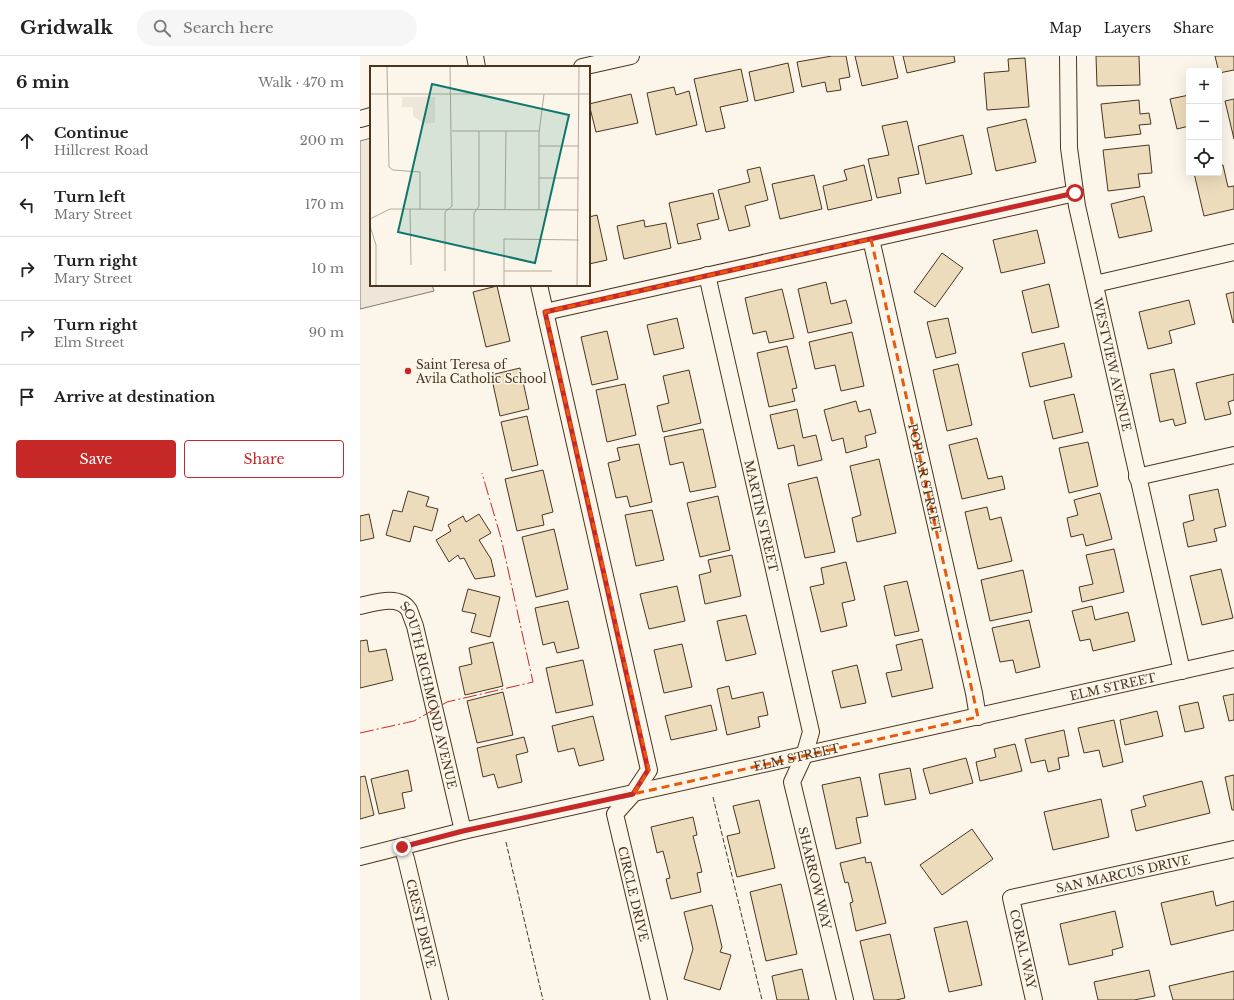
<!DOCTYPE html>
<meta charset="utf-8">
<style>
body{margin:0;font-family:"Libre Baskerville",serif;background:#f6f6f6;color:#222}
.controls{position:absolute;right:12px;top:12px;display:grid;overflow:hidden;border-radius:4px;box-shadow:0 4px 16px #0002}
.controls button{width:36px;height:36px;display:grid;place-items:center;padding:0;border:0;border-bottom:1px solid #e0e0e0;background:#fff;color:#222;font:20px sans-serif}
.stop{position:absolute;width:12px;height:12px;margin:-9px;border:3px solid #c62828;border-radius:50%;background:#fff}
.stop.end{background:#c62828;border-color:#fff;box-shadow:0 1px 4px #0008}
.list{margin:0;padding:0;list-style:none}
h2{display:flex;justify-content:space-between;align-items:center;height:52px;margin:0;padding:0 16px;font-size:17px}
h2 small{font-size:13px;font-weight:400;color:#767676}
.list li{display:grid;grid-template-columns:26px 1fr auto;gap:12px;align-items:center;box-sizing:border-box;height:64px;padding:0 16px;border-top:1px solid #e0e0e0}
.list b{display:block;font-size:15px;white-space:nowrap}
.list p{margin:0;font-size:13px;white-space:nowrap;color:#767676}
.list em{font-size:13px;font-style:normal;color:#767676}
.actions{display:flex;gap:8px;padding:12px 16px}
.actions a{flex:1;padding:9px 0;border:1px solid #c62828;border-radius:4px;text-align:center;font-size:14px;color:#c62828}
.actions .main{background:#c62828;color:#fff}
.icon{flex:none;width:22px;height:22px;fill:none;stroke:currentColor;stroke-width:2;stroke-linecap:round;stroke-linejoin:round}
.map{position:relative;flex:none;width:874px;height:944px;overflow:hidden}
header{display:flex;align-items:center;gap:24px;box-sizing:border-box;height:56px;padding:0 20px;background:#fff;border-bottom:1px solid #e0e0e0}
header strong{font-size:19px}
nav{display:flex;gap:22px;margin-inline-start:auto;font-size:14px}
.search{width:280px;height:36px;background:#f6f6f6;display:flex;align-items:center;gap:10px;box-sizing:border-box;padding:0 14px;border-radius:22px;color:#767676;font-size:15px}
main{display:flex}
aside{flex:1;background:#fff}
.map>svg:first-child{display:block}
</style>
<header>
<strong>Gridwalk</strong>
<div class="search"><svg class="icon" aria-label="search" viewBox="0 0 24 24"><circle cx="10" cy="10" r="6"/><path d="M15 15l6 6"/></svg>Search here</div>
<nav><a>Map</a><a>Layers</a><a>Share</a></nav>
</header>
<main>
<aside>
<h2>6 min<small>Walk · 470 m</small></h2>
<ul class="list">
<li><svg class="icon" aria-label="ahead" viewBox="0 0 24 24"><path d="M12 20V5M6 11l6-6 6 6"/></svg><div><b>Continue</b><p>Hillcrest Road</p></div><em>200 m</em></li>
<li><svg class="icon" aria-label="left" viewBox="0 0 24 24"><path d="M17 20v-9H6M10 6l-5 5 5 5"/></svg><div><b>Turn left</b><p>Mary Street</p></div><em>170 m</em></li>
<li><svg class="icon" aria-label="right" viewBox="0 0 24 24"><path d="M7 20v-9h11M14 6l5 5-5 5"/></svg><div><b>Turn right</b><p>Mary Street</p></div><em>10 m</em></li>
<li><svg class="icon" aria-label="right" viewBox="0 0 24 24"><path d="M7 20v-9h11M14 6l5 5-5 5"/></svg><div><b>Turn right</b><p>Elm Street</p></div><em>90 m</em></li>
<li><svg class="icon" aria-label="arrive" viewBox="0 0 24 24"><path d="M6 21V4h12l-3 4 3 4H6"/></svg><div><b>Arrive at destination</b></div></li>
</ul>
<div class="actions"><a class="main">Save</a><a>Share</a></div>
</aside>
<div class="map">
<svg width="874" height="944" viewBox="0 0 874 944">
<rect width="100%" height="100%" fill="#fbf6e9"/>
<path fill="#ede6d9" stroke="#887966" d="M11,82v147h61l2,6 -74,18v-168z"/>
<path fill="#ecdcbc" stroke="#4a3520" d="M472,0h14l4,21 -11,2 2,11 -14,2 -2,-10 -23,5 -5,-25z
M495,0h38l5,22 -36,8z
M543,0h51l1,6 -48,11z
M736,0h43l1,29 -43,1z
M855,0h19v14l-15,3z
M665,2l4,49 -42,3 -3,-37 25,-2 -1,-12z
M428,7l6,29 -39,9 -6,-29z
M381,13l7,32 -28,6 5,21 -19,4 -12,-53z
M314,31l2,8 13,-4 8,34 -41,10 -9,-42z
M271,38l7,29 -42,9 -7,-28z
M829,39v31l-12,3 -7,-30z
M874,43v40l-9,-38z
M779,44l1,14 9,-1 2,11 -12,1 2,9 -36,4 -4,-34z
M666,63l10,43 -40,9 -9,-43z
M547,65l12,53 -21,4 3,15 -24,5 -9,-39 21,-4 -7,-29z
M603,79l9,39 -46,10 -8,-38z
M789,89l3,28 -14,1 2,13 -32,4 -5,-41z
M504,109l8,35 -44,10 -5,-24 24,-6 -3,-10z
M863,109l5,22 6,-1v23l-30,7 -10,-43h25v-7z
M400,111l8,33 -23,6 5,20 -21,5 -11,-41 32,-8 -3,-12z
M454,119l8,34 -42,10 -8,-35z
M353,137l6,26 -22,5 4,15 -23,5 -9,-41z
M784,140l8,35 -33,7 -8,-34z
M237,159l10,45 -18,4v-47z
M284,164l1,7 21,-4 5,25 -47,11 -7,-33z
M677,174l8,33 -44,10 -8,-33z
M582,197l21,15 -28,39 -21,-15z
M466,226l5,22 15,-4 6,23 -44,10 -10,-44z
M689,228l10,43 -27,6 -10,-42z
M137,230l13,55 -24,6 -13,-55z
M422,233l12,49 -25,5 -3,-12 -13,3 -8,-36z
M874,236v30l-1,1 -7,-29z
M829,244l6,24 -26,7 3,12 -24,6 -9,-37z
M317,262l7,30 -30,7 -7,-30z
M588,262l8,35 -20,5 -9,-36z
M247,275l11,48 -26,6 -11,-48z
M492,276l12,54 -23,5 -6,-26 -20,4 -6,-27z
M704,287l8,34 -42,10 -8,-34z
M427,290l10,42 -5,1 3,12 -26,6 -12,-54z
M598,308l14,61 -25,6 -14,-61z
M160,312l9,41 -29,7 -9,-41z
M814,313l12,54 -11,3 -2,-7 -13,3 -10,-48z
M329,314l12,53 -38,9 -6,-26 12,-3 -6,-27z
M874,318v26l-6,2 3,12 -26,6 -9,-37z
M265,328l11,51 -29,7 -11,-52z
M714,338l9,38 -30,7 -9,-38z
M496,345l3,11 11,-3 6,24 -11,3 2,11 -21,6 -3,-15 -11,3 -8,-31z
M437,353l6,29 13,-3 6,25 -24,6 -4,-21 -16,4 -8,-34z
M167,360l11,49 -26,6 -11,-49z
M343,373l13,58 -26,5 -7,-30 -13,3 -6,-28z
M617,382l11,41 14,-3 3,13 -43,10 -13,-54z
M728,386l10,44 -29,7 -10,-45z
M279,388l13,58 -22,5 -3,-11 -11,2 -8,-35 12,-3 -3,-12z
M519,403l17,74 -39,9 -5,-24 9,-3 -11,-49z
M183,414l10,42 -11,3 2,10 -27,6 -12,-52z
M457,421l18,75 -30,6 -17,-74z
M858,433l8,37 -12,3 3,12 -29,6 -5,-24 11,-3 -5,-25z
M48,435l21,6 -3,9 12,3 -6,22 -18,-5 -4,16 -24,-7 7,-25 9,2z
M740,437l12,46 -26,7 -3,-12 -12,3 -4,-19 11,-3 -4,-15z
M358,440l12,54 -30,7 -13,-54z
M627,451l3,13 11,-3 11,44 -34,8 -13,-57z
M292,454l12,50 -28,6 -11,-51z
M9,458l5,24 -14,3v-25z
M119,458l12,19 -12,7 12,19 4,17 -20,3 -11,-21 -4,1 -2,-4 -9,7 -13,-22 15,-9 -3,-6 15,-9 3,6z
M194,473l14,60 -32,8 -14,-60z
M754,493l10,43 -42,10 -3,-15 14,-3 -7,-29z
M372,499l9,41 -36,8 -6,-29 12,-3 -3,-12z
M486,506l9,38 -13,3 5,23 -26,6 -11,-45 14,-3 -3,-16z
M861,513l12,49 -31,7 -12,-49z
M663,514l9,42 -42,9 -9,-41z
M547,525l12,50 -24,5 -11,-50z
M317,530l8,35 -36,8 -9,-35z
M108,533l32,8 -10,40 -19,-5 5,-18 -14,-3z
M208,545l11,47 -22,5 -3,-11 -11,3 -8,-37z
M732,550l3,14 33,-8 7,29 -42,10 -3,-12 -10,2 -8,-30z
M386,559l10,39 -30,7 -9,-40z
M669,564l11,47 -24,6 -3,-13 -13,2 -8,-34z
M562,583l11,49 -41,9 -6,-24 16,-3 -6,-25z
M7,584l2,12 17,-3 7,31 -33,8v-47z
M133,586l10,44 -38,9 -6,-28 13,-3 -3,-16z
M322,588l10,43 -28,6 -10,-43z
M223,604l10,45 -37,8 -10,-45z
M497,609l9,38 -25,5 -9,-37z
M369,630l3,13 31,-7 5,23 -10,2 2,10 -33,8 -10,-46z
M143,636l10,43 -36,8 -10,-42z
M874,638v26l-5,1 -6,-25z
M838,646l6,26 -19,4 -6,-26z
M351,649l6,25 -46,10 -6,-24z
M797,655l6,25 -38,9 -5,-25z
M233,660l11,44 -25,6 -5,-18 -16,4 -6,-26z
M754,664l9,42 -20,5 -4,-17 -15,3 -6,-25z
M704,674l5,26 -11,2 2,11 -12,3 -3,-12 -14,3 -6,-24z
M164,681l4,15 -12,3 6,27 -24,6 -4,-14 -11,3 -6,-29z
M655,688l7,27 -42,10 -4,-19 20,-5 -2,-8z
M606,702l7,25 -43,11 -7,-25z
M550,712l6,31 -31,6 -6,-31z
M48,714l4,21 -10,2 3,15 -26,6 -8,-35z
M874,719v35h-2l-7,-33z
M5,720l9,39 -14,4v-42z
M500,721l8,39 -12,2 5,25 -25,6 -14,-64z
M842,725l8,32 -74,18 -5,-21 15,-4 -3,-10z
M741,743l8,38 -56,13 -9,-38z
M399,744l16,68 -38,9 -10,-41 13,-3 -7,-27z
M333,761l4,18 -4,1 9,36 -5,1 4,19 -30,7 -5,-20 4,-1 -7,-27 -6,2 -6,-26z
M612,773l21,30 -51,36 -22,-30z
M505,801l1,6 5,-1 15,61 -30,8 -6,-28 3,-1 -5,-20 -3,1 -5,-20z
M421,828l16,70 -31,7 -16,-69z
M853,835l3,15 18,-5v29l-63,15 -10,-42z
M352,849l10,42 -2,5 11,3 -11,35 -36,-11 9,-30 -9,-37z
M755,855l8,36 -11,3 1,5 -44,10 -9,-41z
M607,865l15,64 -33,7 -15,-64z
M530,878l15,64 -9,2h-22l-14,-59z
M442,913l7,31h-32l-5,-24z
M789,914l6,26 -21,4h-36l-4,-18z
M874,915v29h-61l-4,-14z"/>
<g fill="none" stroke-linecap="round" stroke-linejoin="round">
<defs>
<g id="street">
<path d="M115,0l2,11"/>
<path id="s1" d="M708,0l1,92 8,58 105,465"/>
<path d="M222,11l49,-11"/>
<path d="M0,63l11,-3"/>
<path id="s2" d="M511,183l103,454 4,24"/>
<path id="s3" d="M347,219l104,457 -7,24 -12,26 53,218"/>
<path d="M735,228l139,-32"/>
<path id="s4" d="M179,229l110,485 -16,24 -18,20 44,186"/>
<path d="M185,256l530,-119"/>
<path d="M777,421l97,-22"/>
<path id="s5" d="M0,550c14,-3 39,-12 49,4 2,5 4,11 6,16l48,205"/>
<path id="s6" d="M42,791l4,12 34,141"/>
<path id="s7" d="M0,801l103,-26 771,-172"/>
<path id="s8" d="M674,944l-23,-102 223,-49"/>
</g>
</defs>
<use href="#street" stroke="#4a3520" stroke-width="18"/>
<use href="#street" stroke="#fbf6e9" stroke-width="16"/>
<path stroke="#4a3520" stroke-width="1" stroke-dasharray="5 2" stroke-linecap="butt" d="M353,741l49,203
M146,786l37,158"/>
<path stroke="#c62828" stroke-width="1" stroke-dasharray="14 3 2 3" stroke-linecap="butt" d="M0,677l54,-12 33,-19 86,-20 -32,-144 -19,-65"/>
</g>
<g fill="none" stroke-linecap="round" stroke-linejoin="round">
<path stroke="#c62828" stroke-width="5" d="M42,791l61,-16 170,-37 15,-24 -103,-458 530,-119"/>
</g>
<path fill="none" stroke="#e8590c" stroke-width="3" stroke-dasharray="8 5" stroke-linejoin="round" d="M511,183l107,478 -345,77 16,-24 -104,-458z"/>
<circle fill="#c62828" stroke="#fbf6e9" stroke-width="1.5" cx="48" cy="315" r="4"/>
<g text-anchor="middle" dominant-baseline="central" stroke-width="3" stroke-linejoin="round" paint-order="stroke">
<g font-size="12" fill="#4a3520" stroke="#fbf6e9" text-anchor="start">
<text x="56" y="308">Saint Teresa of<tspan x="56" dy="14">Avila Catholic School</tspan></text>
</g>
<g font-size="12" fill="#4a3520" stroke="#fbf6e9">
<text stroke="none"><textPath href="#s1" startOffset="313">WESTVIEW AVENUE</textPath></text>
<text stroke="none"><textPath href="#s2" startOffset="245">POPLAR STREET</textPath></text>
<text stroke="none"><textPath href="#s3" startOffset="247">MARTIN STREET</textPath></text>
<text stroke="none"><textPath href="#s7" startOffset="772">ELM STREET</textPath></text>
<text stroke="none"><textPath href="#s5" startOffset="140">SOUTH RICHMOND AVENUE</textPath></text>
<text stroke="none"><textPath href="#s7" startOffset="448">ELM STREET</textPath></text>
<text stroke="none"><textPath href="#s8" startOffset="219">SAN MARCUS DRIVE</textPath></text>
<text stroke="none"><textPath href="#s3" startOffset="621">SHARROW WAY</textPath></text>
<text stroke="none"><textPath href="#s4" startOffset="635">CIRCLE DRIVE</textPath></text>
<text stroke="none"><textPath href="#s6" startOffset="79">CREST DRIVE</textPath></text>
<text transform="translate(663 893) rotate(77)">CORAL WAY</text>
</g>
</g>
<g transform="translate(10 10)">
<rect width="220" height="220" fill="#fbf6e9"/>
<path d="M32,31h33v26h-12l-10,-7v-9h-11z" fill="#ede6d9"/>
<path fill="none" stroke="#b4a999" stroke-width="1" d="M17,0l2,101 4,3 27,2v37M0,28h220M82,65h87M169,80h40M169,112h40M40,143l1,56M135,144l1,-79M169,144v-77l5,-39M0,153l20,-10 189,1M0,160l6,19v41M75,205v-59l7,-6 -2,-140M134,205h48M104,220v-73l5,-7v-75M134,220v-47l75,1M207,220l2,-220"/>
<path fill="#0f766e" fill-opacity="0.15" stroke="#0f766e" stroke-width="2" d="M62,18l137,31 -34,148 -137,-31z"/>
<rect width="220" height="220" fill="none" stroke="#4a3520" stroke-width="2"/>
</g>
</svg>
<div class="controls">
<button>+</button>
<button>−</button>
<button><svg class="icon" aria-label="locate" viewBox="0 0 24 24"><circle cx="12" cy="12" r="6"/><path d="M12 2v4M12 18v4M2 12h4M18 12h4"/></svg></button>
</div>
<div class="stop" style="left:715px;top:137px"></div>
<div class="stop end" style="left:42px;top:791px"></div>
</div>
</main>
